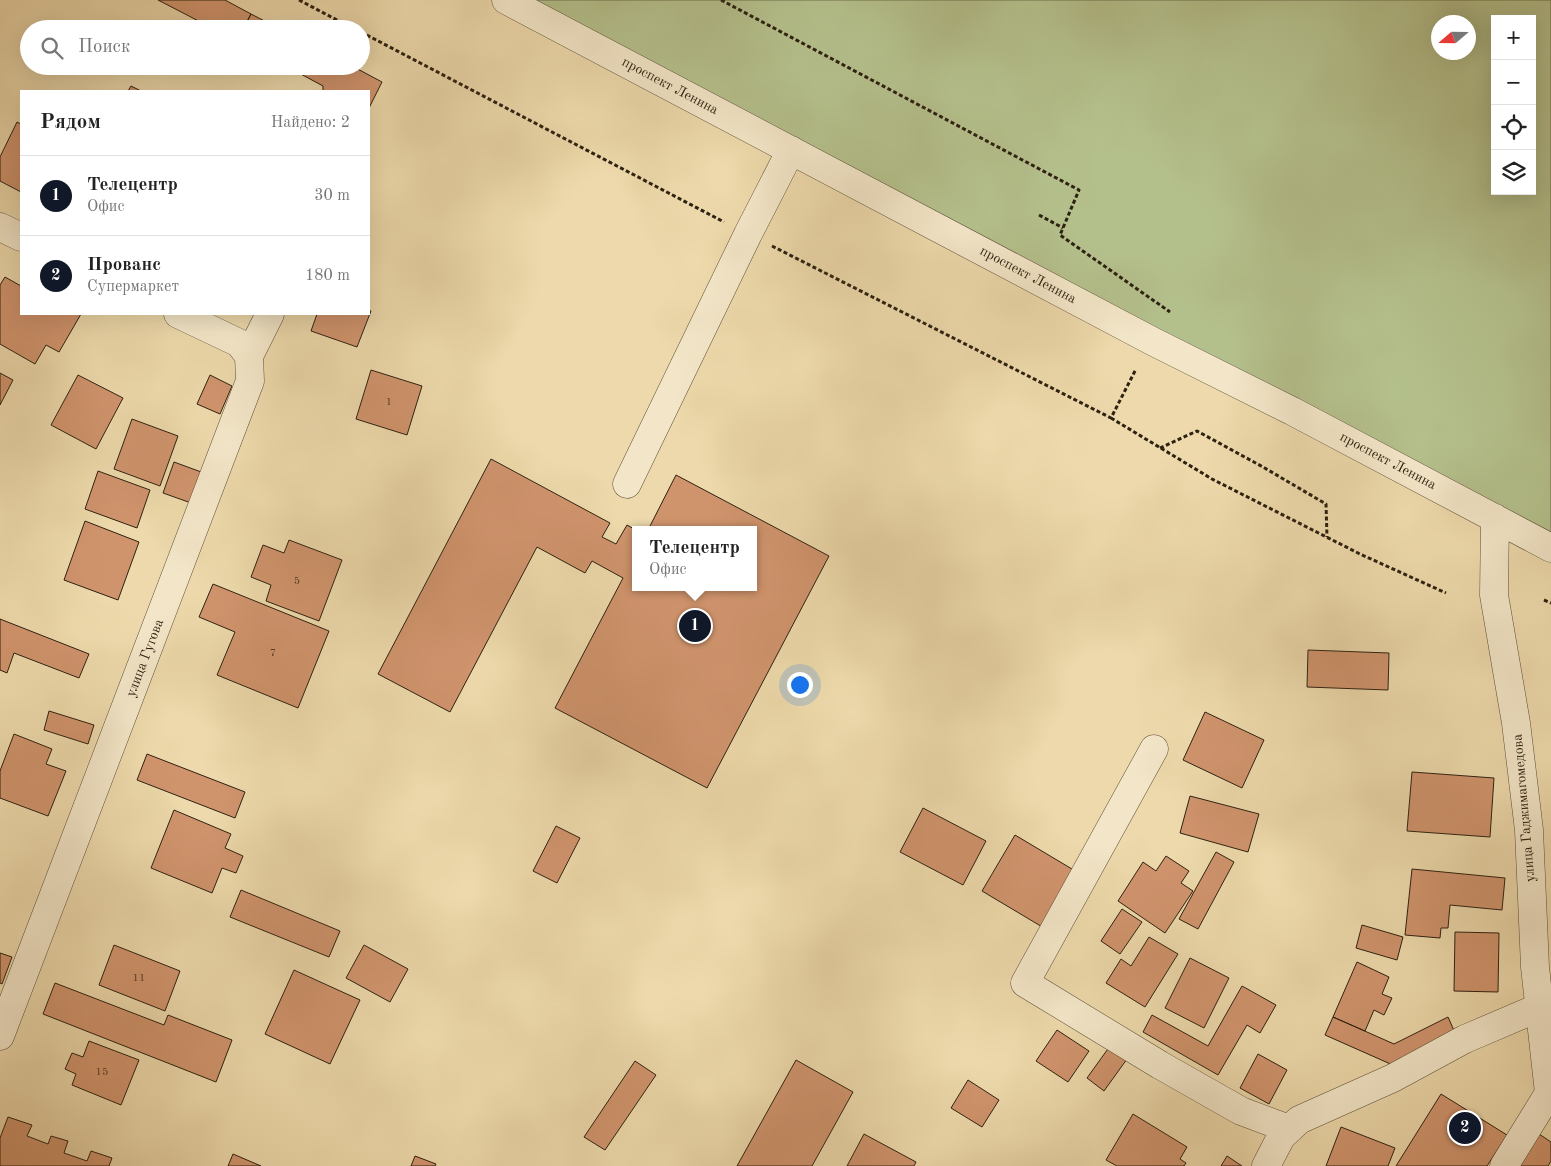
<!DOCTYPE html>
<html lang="ru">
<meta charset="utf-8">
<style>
body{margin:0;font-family:"Old Standard TT",serif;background:#f2f2f2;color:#222}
.controls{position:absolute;right:15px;top:15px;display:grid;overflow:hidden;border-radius:0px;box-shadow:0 5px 20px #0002}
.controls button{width:45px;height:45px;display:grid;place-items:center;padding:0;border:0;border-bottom:1px solid #e0e0e0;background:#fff;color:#222;font:25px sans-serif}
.compass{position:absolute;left:1431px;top:15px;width:45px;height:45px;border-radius:50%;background:#fff;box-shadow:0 5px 20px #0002;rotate:250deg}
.you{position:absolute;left:799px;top:684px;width:18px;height:18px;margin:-12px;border:4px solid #fff;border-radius:50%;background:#1a73e8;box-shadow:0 0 0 8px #1a73e833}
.badge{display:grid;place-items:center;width:32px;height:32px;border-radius:50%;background:#111827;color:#fff;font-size:16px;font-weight:700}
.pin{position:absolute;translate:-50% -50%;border:2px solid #fff;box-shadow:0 1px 5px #0006}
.popup{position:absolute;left:632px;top:526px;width:125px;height:65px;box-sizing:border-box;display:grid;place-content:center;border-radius:0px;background:#fff;filter:drop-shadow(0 1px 4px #0005);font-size:16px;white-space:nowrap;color:#767676}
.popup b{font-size:19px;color:#222}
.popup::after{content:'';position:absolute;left:50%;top:100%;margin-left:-10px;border:10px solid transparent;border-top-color:#fff}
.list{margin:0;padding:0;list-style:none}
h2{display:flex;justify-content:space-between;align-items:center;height:65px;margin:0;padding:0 20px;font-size:21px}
h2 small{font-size:16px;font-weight:400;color:#767676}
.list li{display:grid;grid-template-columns:32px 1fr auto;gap:15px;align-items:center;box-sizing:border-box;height:80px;padding:0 20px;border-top:1px solid #e0e0e0}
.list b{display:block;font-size:19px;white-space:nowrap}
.list p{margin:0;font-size:16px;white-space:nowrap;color:#767676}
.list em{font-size:16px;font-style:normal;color:#767676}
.icon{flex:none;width:28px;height:28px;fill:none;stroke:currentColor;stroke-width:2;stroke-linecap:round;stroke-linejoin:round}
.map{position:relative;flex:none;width:1551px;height:1166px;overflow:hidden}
.search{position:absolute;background:#fff;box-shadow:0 5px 20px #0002;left:20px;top:20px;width:350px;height:55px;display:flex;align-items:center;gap:12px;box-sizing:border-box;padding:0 18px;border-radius:28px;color:#767676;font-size:19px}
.panel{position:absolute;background:#fff;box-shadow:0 5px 20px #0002;left:20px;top:90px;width:350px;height:225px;border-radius:0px}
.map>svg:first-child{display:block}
</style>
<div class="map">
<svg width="1551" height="1166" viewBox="0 0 1551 1166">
<rect width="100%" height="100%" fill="#edd9ab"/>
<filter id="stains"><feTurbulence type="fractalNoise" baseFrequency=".004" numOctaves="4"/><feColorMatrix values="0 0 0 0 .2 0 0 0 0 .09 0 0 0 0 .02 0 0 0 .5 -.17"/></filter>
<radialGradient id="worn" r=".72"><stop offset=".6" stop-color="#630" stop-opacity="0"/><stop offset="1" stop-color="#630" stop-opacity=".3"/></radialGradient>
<path fill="#b4c08c" stroke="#70704e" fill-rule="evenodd" d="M506,0h1045v548zM1495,19h37v172h-37zM1438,22h30v30h-30z"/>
<path fill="#d0946d" stroke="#2d2111" d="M158,0h67l26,14 -8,15h-29z
M251,14l29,15h-37z
M286,66h66l30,16 -13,26v-17h-46v-5z
M131,86l10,5h-13z
M17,122l4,2v68l-21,-11v-24z
M5,277l16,9v28h60l-22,38 -13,-7 -11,19 -35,-20v-59z
M369,310l2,1 -14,36 -46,-16 6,-17h52z
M371,370l51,16 -15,49 -51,-16z
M0,373l13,7 -13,25z
M78,375l45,23 -27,51 -45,-24z
M210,375l22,11 -12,28 -23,-10z
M132,419l46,17 -18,50 -46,-17z
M491,459l119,64 -8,14 14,7 11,-19 9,5v57h118v-57h-106l28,-55 153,81 -122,232 -152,-80 68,-130 -31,-17 -7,12 -48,-26 -87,165 -72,-38z
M174,462l30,11 -10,31 -31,-11z
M98,471l52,19 -13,38 -52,-19z
M85,521l54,21 -21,58 -54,-20z
M289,540l53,20 -23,61 -53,-20 5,-16 -20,-8 12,-32 21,8z
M213,584l116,47 -31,77 -81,-33 18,-43 -36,-15z
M0,619l89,35 -10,24 -65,-25 -7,20 -7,-3z
M1308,650l81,3 -1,37 -81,-3z
M49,711l45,14 -6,19 -44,-14z
M1205,712l59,28 -22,48 -59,-28z
M14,734l38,15 -6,15 20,7 -18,45 -48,-18v-27z
M147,754l98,38 -10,26 -98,-38z
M1412,772l82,6 -4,59 -83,-6z
M1190,796l69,18 -11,38 -68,-19z
M923,808l63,33 -23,44 -63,-33z
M174,810l57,24 -6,14 18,8 -7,17 -14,-5 -10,25 -61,-25z
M556,826l24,12 -23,45 -24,-12z
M1015,835l62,37 -33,56 -62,-37z
M1216,852l18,10 -36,67 -19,-10z
M1166,856l23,15 -8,12 12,8 -28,42 -47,-32 25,-39 13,9z
M1412,869l93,9 -3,32 -52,-5 -2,23h-7l-1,10 -35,-3z
M241,890l99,41 -11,26 -99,-40z
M1122,909l20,13 -22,32 -19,-13z
M1362,925l41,12 -6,23 -41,-12z
M1455,932l44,1 -1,59 -44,-1z
M1149,937l29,17 -33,53 -39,-24 15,-24 10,7z
M114,945l66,26 -15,40 -66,-26z
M364,945l44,24 -18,33 -44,-24z
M0,953l12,4 -10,27 -2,-1z
M1190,958l39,20 -25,50 -39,-20z
M1357,962l32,15 -7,17 10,4 -8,17 -10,-5 -9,21 -32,-14z
M294,970l66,30 -30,64 -65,-30z
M55,983l109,42 4,-10 64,25 -16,42 -173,-68z
M1242,986l34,19 -16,28 -13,-8 -29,50 -75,-43 9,-17 56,31z
M1333,1017l61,27 54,-27 8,18 -61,31 -70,-31z
M1057,1030l32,21 -21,31 -32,-21z
M89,1041l50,19 -18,45 -49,-20 4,-11 -11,-5 7,-16 11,4z
M1110,1046l17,13 -23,32 -17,-13z
M1258,1054l29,16 -18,34 -29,-16z
M796,1060l57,32 -41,74h-75z
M635,1061l21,14 -51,75 -21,-13z
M968,1080l31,20 -17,27 -31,-19z
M1441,1094l66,41 -20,31h-91z
M1133,1114l54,33 -7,12 6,4 -2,3h-67l-11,-6z
M8,1117l24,8 -5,11 21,8 3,-8 17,5 -4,12 23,8 4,-10 21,7 -3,8h-109v-28z
M1341,1127l54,21 -7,18h-62z
M1536,1132l15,10v19l-3,5h-33z
M864,1134l52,28 -2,4h-67z
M233,1154l28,12h-33z
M415,1156l21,8 -1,2h-24z
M1227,1156l15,10h-21z"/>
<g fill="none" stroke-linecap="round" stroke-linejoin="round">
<defs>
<path id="minor" d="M506,0l648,342 138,69 259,137
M0,227l21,10
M249,356l21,-42
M627,484l121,-250 43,-84
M1495,518l-1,77 22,128 13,107 6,137 14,126 2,5
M1154,749l-129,234 135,82 81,46 48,18
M0,1036l250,-655 -1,-25 -10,-13 -61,-29
M1266,1166l15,-29 18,-17 94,-42 72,-39 75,-32
M1504,1166l45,-73"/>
</defs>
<use href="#minor" stroke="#5d4f38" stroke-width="29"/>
<path stroke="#2d2111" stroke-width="3" stroke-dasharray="4 2.5" stroke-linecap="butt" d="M299,0l55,29
M721,0l358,190 -19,45 110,77
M361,32l363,190
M1039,215l24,13
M772,246l339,172 25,-49
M1111,418l101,61 148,75 86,39
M1160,448l37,-17 66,36 63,37 1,33
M1544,600l7,3"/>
<use href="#minor" stroke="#f3e6c8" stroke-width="28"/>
</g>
<g text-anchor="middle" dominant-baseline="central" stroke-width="4.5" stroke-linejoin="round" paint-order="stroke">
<g font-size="11" fill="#563e28">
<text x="389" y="402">1</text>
<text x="297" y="581">5</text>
<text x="273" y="653">7</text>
<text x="139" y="978">11</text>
<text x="102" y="1072">15</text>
</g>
<g font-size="14" fill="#2d2111" stroke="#f3e6c8">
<text transform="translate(670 86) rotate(28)">проспект Ленина</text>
<text transform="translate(1028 275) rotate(28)">проспект Ленина</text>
<text transform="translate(1388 461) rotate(28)">проспект Ленина</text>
<text transform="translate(145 658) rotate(-69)">улица Гугова</text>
<text transform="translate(1524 808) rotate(-95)">улица Гаджимагомедова</text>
</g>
</g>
<rect width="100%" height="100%" filter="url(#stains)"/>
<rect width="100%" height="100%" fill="url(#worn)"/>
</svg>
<div class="controls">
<button>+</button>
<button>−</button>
<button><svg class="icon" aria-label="locate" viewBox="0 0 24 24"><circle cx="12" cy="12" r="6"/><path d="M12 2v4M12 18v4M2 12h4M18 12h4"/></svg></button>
<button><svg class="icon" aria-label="layers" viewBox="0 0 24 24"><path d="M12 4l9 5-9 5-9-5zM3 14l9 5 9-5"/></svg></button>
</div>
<svg class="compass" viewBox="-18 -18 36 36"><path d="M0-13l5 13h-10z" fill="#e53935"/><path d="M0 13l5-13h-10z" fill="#767676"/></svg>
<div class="you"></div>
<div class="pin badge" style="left:695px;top:626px">1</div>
<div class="popup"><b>Телецентр</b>Офис</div>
<div class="pin badge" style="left:1465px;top:1128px">2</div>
<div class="search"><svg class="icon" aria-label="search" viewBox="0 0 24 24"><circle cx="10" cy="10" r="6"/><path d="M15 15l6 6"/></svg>Поиск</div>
<section class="panel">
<h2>Рядом<small>Найдено: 2</small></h2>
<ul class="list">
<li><span class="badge">1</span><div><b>Телецентр</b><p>Офис</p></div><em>30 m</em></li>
<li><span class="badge">2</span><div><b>Прованс</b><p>Супермаркет</p></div><em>180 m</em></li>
</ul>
</section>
</div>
